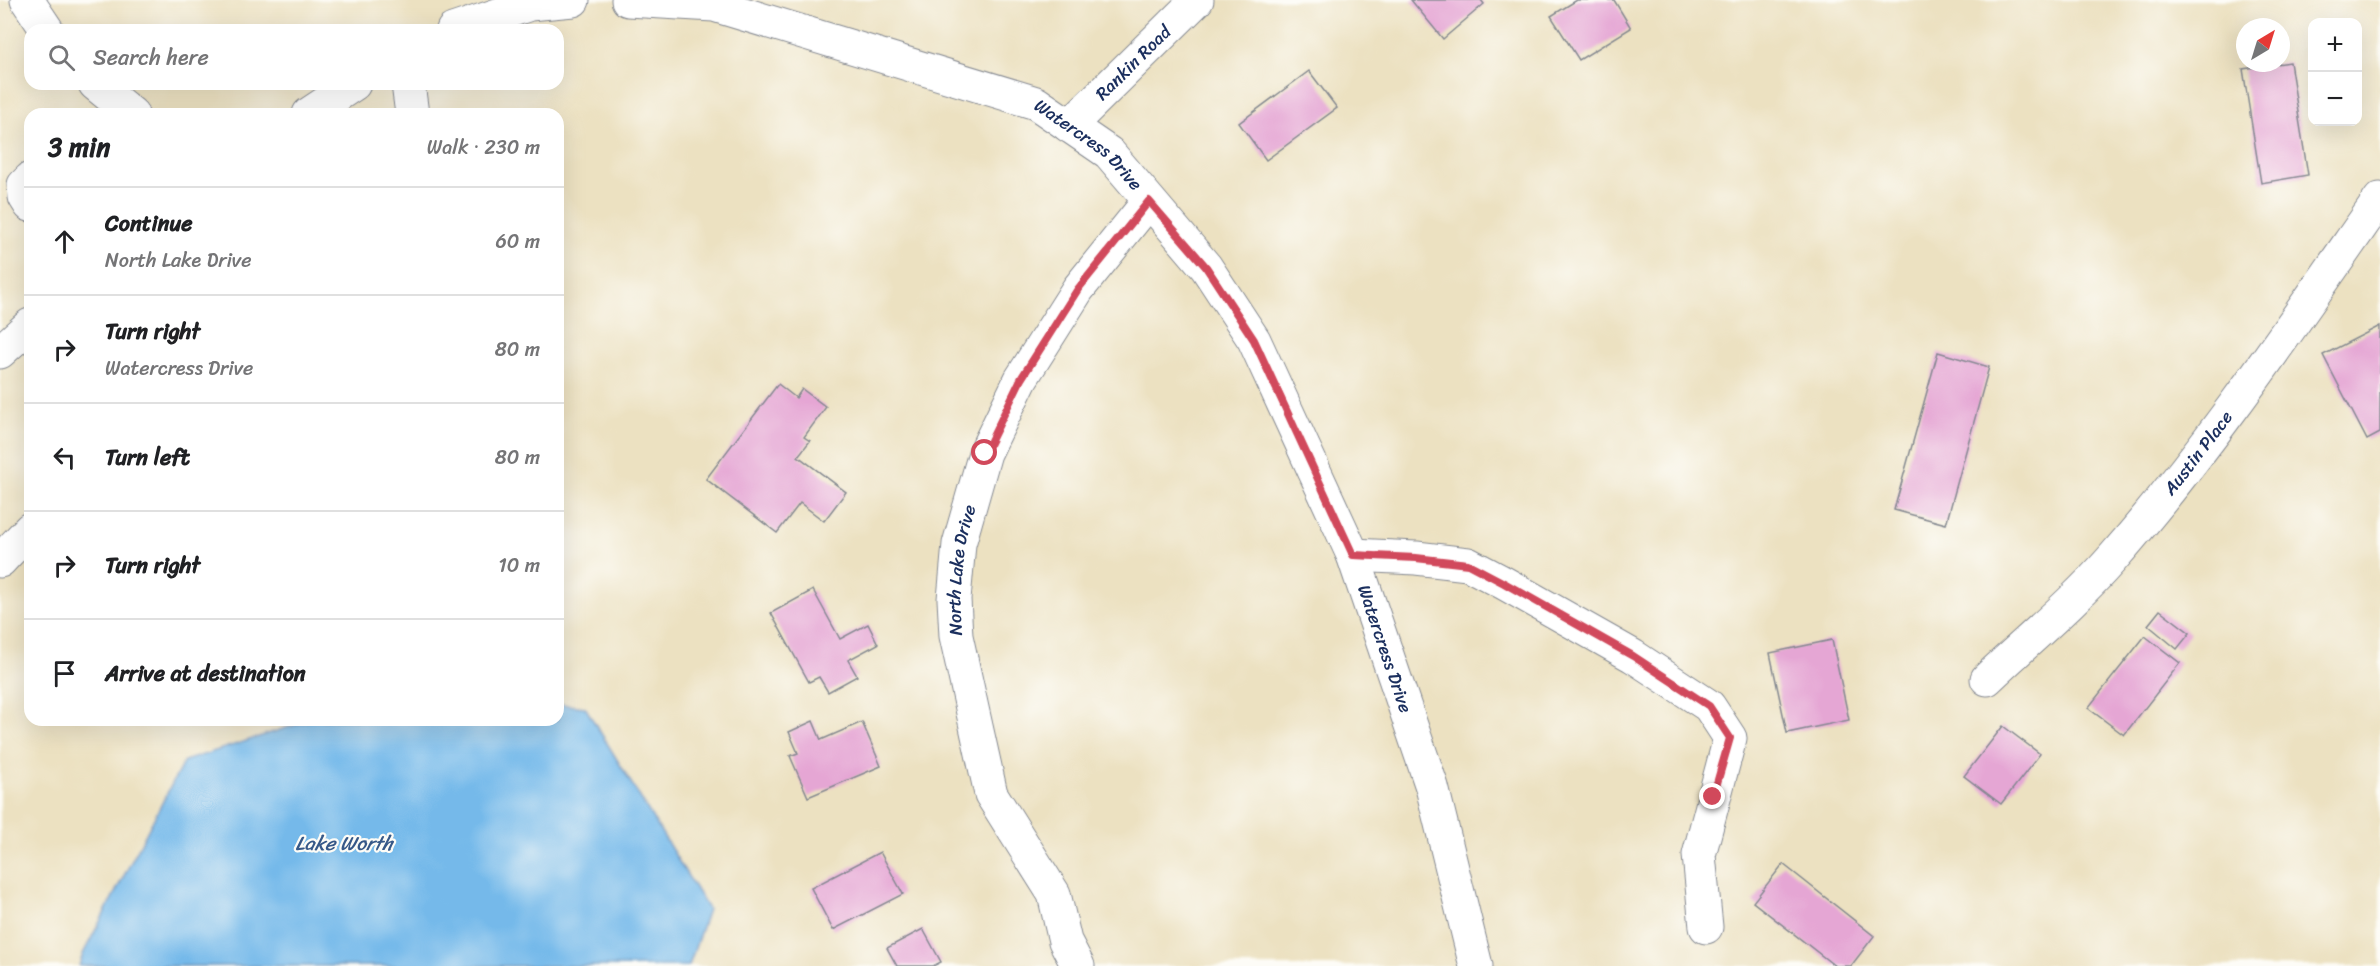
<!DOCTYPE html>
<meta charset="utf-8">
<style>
body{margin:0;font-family:Sriracha,sans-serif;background:#f2f2f2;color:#202124}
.controls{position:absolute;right:18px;top:18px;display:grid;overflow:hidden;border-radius:12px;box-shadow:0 6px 24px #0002}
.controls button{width:54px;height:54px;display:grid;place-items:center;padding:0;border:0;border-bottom:2px solid #e0e0e0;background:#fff;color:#202124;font:30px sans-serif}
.compass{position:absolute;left:2236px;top:18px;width:54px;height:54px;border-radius:50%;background:#fff;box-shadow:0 6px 24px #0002;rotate:38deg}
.stop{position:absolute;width:18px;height:18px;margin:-14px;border:4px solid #d1495b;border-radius:50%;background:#fff}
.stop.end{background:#d1495b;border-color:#fff;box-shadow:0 2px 6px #0008}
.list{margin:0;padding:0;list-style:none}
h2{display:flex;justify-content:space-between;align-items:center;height:78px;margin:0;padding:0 24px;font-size:26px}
h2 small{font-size:20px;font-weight:400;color:#757577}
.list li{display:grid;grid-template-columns:39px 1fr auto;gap:18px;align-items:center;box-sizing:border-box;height:108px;padding:0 24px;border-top:2px solid #e0e0e0}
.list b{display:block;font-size:22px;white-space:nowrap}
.list p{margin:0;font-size:20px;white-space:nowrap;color:#757577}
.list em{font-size:20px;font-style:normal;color:#757577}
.icon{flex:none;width:33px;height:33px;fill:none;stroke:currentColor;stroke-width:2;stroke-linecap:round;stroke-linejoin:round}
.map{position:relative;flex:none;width:2380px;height:966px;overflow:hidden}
.search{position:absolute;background:#fff;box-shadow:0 6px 24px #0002;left:24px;top:24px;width:540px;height:66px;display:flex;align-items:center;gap:15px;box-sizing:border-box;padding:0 21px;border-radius:18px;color:#757577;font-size:22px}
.panel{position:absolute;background:#fff;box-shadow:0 6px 24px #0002;left:24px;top:108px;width:540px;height:618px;border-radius:18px}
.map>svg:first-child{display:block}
</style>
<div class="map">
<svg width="2380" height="966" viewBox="0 0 2380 966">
<rect width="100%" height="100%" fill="#fdfcf7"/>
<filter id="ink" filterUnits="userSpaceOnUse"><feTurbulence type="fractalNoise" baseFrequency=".0167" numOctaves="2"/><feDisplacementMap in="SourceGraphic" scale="12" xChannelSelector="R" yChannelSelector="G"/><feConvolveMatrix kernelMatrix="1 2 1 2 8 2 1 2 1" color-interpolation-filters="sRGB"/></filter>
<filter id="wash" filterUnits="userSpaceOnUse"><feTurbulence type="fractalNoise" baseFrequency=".008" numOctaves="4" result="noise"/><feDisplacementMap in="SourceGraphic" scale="24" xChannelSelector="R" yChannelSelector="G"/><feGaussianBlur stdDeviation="1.35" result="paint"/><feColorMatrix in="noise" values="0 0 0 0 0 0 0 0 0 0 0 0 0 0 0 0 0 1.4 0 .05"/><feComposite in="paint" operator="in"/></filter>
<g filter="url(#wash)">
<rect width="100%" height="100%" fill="#ece1c1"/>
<path fill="#74b9ea" stroke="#4874a4" stroke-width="1.5" d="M558,704l27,3 123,202 -19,57h-610l4,-12 101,-193 127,-41h247z"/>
<g id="blocks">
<path fill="#e5a6d4" d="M1411,0h70l3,4 -41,35z
M1577,0h37l17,28 -52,32 -28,-44z
M2290,62l18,113 -47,8 -18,-114z
M1309,71l28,37 -71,52 -27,-37z
M2380,326v107l-13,7 -44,-85z
M1938,352l51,15 -43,157 -52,-14z
M778,384l18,14 6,-9 24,18 -22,30 6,4 -12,15 48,36 -22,29 -24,-18 -23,30 -71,-54z
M813,590l27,49 28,-15 10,20 -30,16 9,16 -29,16 -9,-15 -10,5 -38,-69z
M2160,610l30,23 -13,16 -29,-24z
M2145,636l35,27 -56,72 -36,-27z
M1832,640l17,80 -62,13 -17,-80z
M813,721l8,19 41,-18 19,44 -73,31 -18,-41 8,-3 -9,-21z
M2003,726l37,28 -39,50 -37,-28z
M880,852l23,42 -70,36 -22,-42z
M1783,864l91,72 -23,30h-16l-82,-64z
M923,929l18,33 -8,4h-36l-10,-18z"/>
</g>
</g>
<g filter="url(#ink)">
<use href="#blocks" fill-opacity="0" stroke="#848890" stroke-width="1.5"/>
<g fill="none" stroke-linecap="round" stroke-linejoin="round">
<defs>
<g id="minor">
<path d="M27,0l20,30"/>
<path id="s1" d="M628,0l86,5 322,98 73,50 97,114 48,73 99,215 79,232 44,179"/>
<path d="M453,30l77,-26 43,-4"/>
<path d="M95,84l37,30"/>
<path d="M408,84l4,30"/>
<path d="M309,114l45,-30"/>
<path id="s2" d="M1069,126l128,-126"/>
<path d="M30,179l-6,6 1,12 5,8"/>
<path d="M0,352l30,-27"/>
<path d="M1353,555l63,3 52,6 36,19 129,73 76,50 21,32 -31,117 7,72"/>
<path d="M0,561l30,-32"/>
<path id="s3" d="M1987,679c41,-39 86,-76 124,-119 99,-113 183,-238 269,-361"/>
<path id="s4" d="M1078,966l-13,-25 -11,-47 -63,-100 -35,-158 -2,-37 5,-55 26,-91 36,-74 57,-90 71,-88"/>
</g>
</defs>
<use href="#minor" stroke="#848890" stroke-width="35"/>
<use href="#minor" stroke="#fff" stroke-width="33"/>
</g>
</g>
<g fill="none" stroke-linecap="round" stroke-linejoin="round" filter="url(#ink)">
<path stroke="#d1495b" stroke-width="8" d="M985,453l36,-74 57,-90 71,-88 57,66 48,73 99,215 63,3 52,6 36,19 129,73 76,50 21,32 -17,59"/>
</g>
<g text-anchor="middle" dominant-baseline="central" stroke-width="4.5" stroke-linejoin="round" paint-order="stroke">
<g font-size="18" fill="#1b2f5e" stroke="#fdfcf7">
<text stroke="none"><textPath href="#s2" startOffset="90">Rankin Road</textPath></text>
<text stroke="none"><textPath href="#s1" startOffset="490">Watercress Drive</textPath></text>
<text stroke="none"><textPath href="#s3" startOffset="310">Austin Place</textPath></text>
<text stroke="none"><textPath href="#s4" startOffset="423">North Lake Drive</textPath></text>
<text stroke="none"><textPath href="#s1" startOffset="1084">Watercress Drive</textPath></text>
</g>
<g font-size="20" font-style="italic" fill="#365888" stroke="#fdfcf7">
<text x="344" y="843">Lake Worth</text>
</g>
</g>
</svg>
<div class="controls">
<button>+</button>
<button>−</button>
</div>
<svg class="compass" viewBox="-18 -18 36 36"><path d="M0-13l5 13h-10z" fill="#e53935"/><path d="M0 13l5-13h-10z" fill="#757577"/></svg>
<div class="stop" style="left:985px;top:453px"></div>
<div class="stop end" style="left:1713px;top:797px"></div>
<div class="search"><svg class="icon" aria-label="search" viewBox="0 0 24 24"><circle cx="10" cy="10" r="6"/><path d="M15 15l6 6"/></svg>Search here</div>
<section class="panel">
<h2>3 min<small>Walk · 230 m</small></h2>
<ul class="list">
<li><svg class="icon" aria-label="ahead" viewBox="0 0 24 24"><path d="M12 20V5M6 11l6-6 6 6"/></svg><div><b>Continue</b><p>North Lake Drive</p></div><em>60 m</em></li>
<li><svg class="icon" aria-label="right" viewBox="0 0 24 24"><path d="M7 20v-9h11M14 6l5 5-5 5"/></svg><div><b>Turn right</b><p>Watercress Drive</p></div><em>80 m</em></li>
<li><svg class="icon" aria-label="left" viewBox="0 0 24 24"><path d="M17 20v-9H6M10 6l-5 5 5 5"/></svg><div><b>Turn left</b></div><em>80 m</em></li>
<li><svg class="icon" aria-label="right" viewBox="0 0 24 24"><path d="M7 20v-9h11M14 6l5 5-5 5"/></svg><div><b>Turn right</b></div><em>10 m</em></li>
<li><svg class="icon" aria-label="arrive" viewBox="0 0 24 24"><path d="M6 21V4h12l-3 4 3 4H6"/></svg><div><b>Arrive at destination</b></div></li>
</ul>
</section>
</div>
